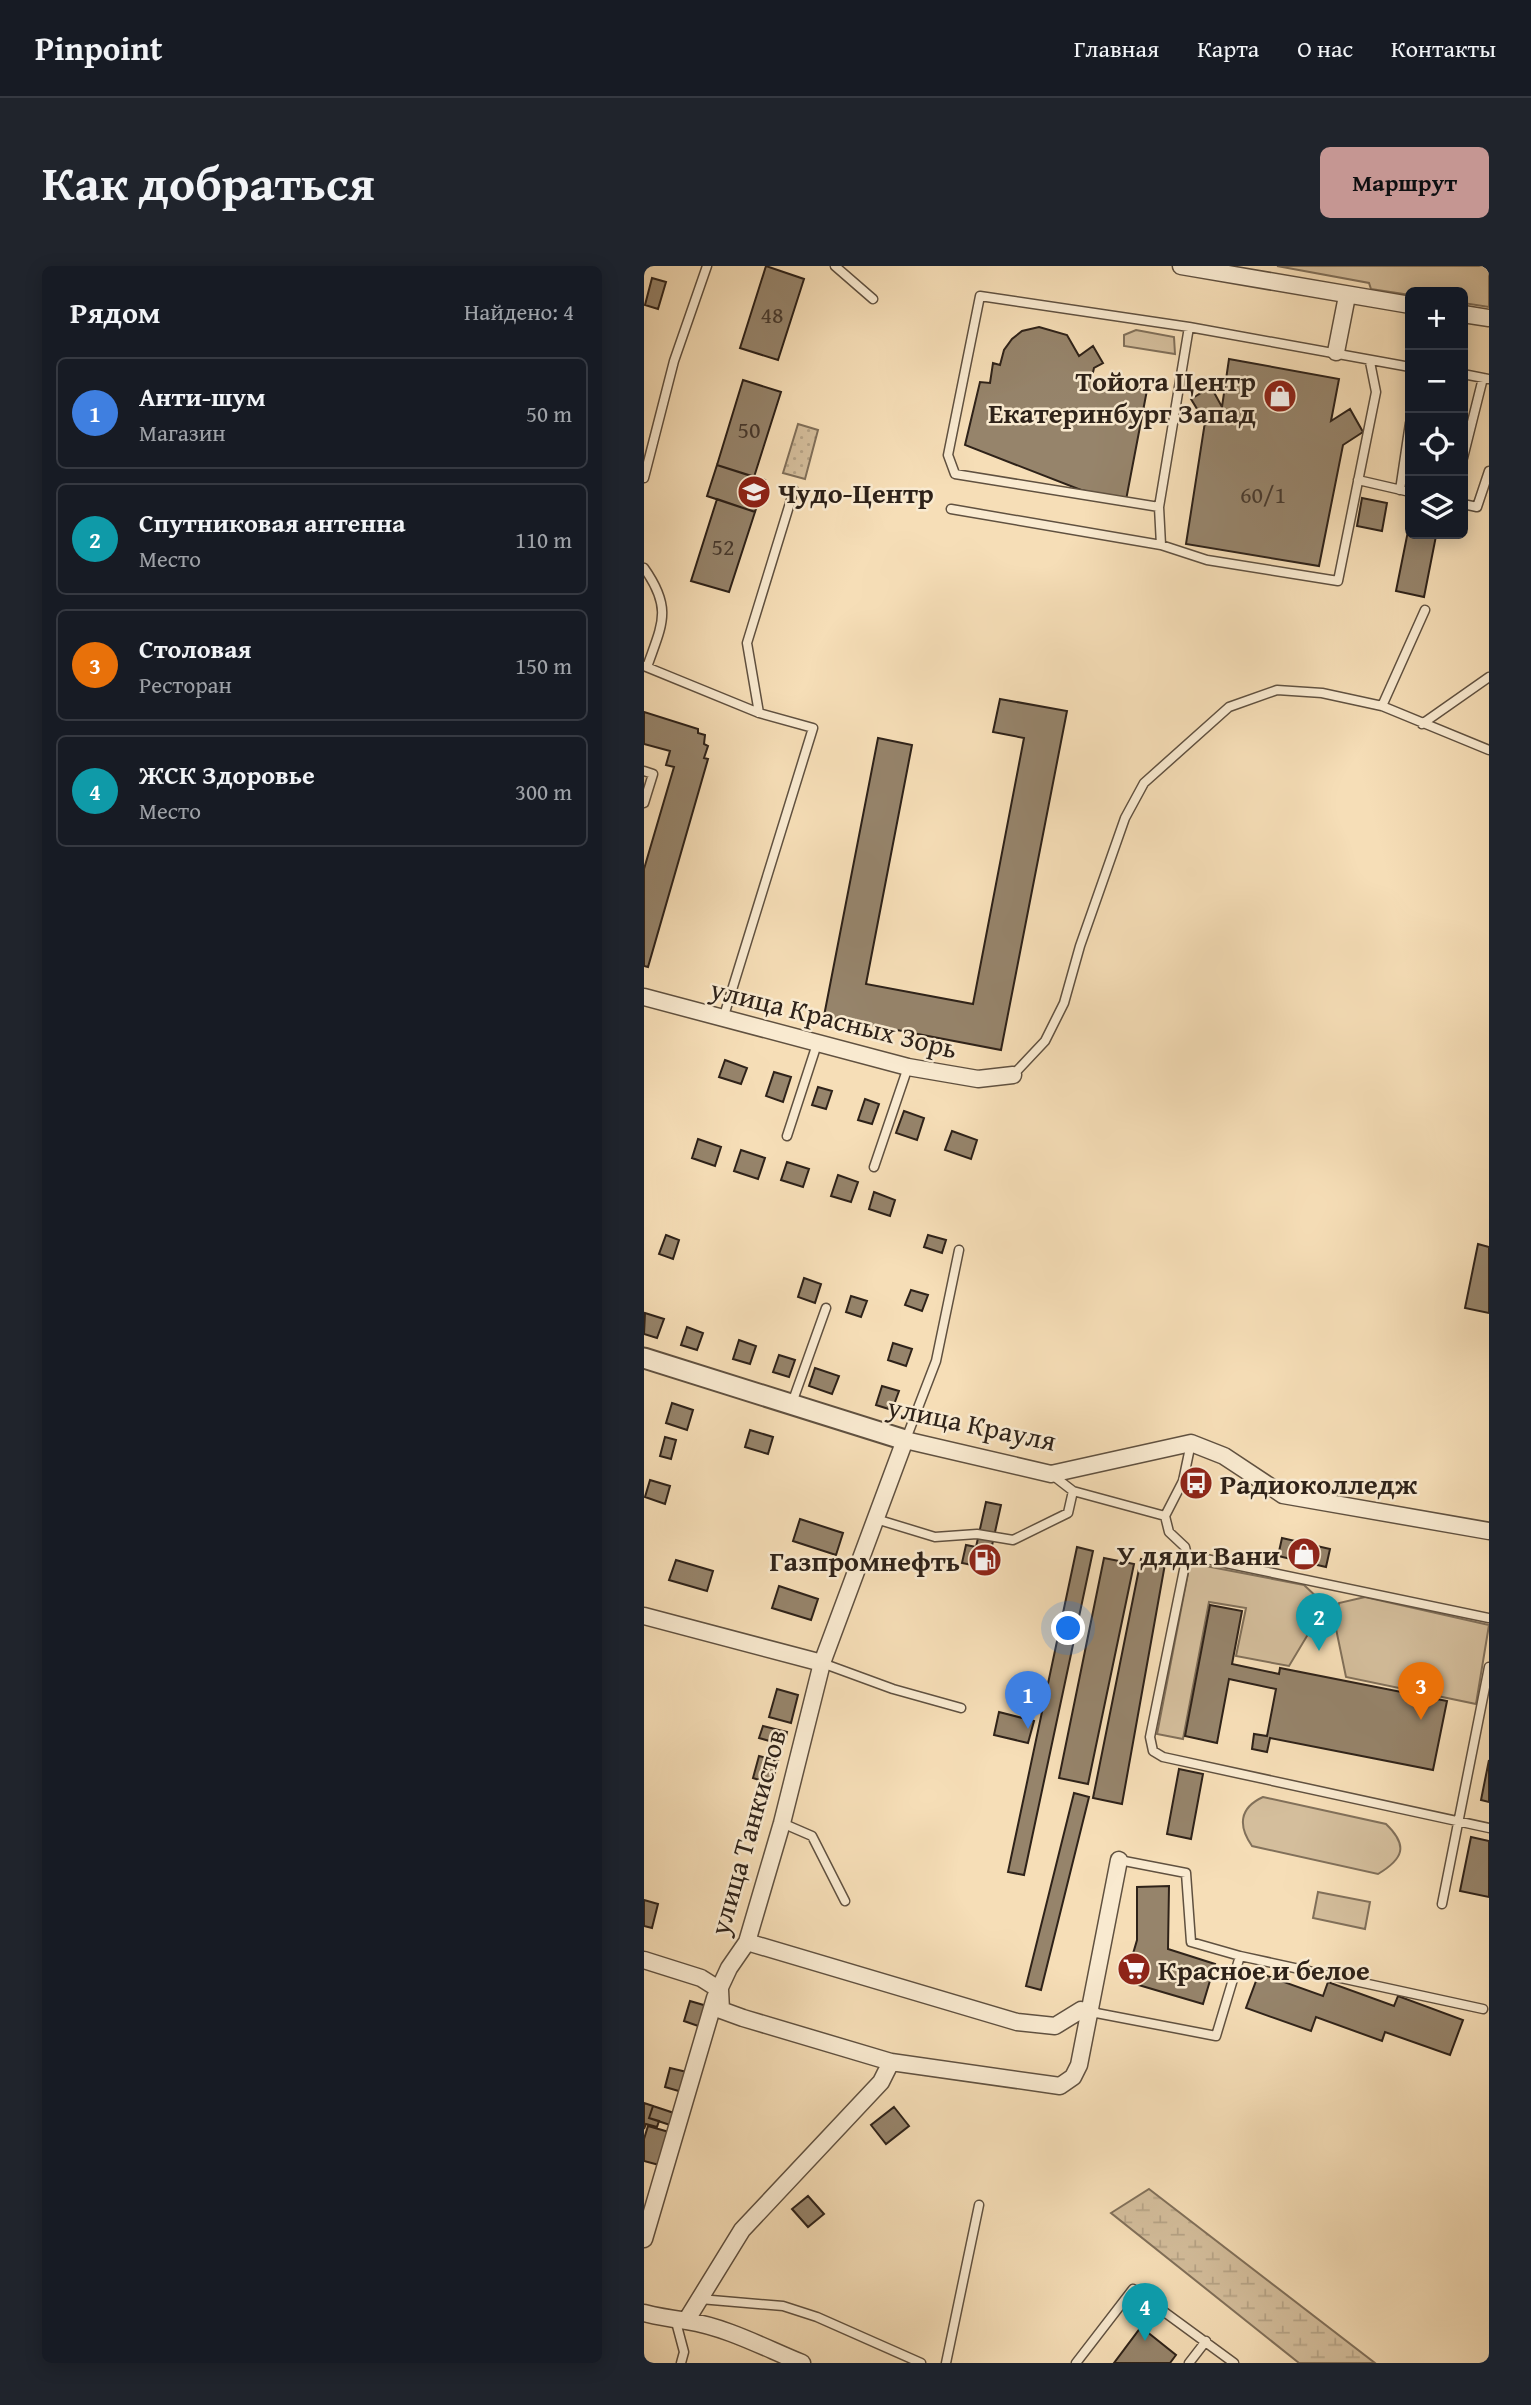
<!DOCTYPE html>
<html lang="ru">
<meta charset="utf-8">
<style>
body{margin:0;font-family:"Gentium Book Plus",serif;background:#20242c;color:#f1f3f6}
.controls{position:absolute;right:21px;top:21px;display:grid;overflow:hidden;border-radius:10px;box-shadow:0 4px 18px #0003}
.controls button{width:63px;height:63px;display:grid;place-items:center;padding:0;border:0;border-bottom:2px solid #363941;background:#171b24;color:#f1f3f6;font:35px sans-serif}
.you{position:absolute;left:425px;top:1363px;width:24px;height:24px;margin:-18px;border:5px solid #fff;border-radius:50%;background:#1a73e8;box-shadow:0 0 0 10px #1a73e833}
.badge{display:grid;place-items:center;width:46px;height:46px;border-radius:50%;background:#c59692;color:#fff;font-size:23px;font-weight:700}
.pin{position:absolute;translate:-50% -58px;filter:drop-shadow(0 2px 4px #0008)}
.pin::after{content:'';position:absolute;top:37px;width:24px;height:21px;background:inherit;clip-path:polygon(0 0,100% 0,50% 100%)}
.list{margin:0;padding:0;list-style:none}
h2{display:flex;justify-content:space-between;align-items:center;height:91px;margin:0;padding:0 28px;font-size:30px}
h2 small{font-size:23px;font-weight:400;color:#9ea1a6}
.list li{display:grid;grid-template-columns:46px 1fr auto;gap:21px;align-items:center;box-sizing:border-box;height:112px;margin:0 14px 14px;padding:0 14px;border:2px solid #363941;border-radius:10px}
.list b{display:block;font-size:26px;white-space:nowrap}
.list p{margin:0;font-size:23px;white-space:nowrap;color:#9ea1a6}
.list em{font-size:23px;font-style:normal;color:#9ea1a6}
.icon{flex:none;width:38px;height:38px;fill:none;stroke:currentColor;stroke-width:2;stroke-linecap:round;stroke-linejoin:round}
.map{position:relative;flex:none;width:845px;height:2097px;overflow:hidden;border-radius:10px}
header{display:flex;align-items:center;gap:42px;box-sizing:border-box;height:98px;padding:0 35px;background:#171b24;border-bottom:2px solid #363941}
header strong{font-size:33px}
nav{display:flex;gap:38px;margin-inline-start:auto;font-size:24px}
.intro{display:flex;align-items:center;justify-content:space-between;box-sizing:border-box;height:168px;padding:0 42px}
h1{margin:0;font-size:49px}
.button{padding:18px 32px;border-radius:10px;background:#c59692;color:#111;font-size:24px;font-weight:700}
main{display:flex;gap:42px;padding:0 42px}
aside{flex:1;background:#171b24;border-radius:10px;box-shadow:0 4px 18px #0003}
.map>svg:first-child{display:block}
</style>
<header>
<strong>Pinpoint</strong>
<nav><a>Главная</a><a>Карта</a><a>О нас</a><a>Контакты</a></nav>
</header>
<div class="intro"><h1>Как добраться</h1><a class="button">Маршрут</a></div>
<main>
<aside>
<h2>Рядом<small>Найдено: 4</small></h2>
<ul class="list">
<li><span class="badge" style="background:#3f7fe0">1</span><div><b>Анти-шум</b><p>Магазин</p></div><em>50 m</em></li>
<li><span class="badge" style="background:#0f9aa8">2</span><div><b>Спутниковая антенна</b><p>Место</p></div><em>110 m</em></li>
<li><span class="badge" style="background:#e8710a">3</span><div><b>Столовая</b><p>Ресторан</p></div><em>150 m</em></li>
<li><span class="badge" style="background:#0f9aa8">4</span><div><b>ЖСК Здоровье</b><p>Место</p></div><em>300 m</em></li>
</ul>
</aside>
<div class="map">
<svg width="845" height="2097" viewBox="0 0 845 2097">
<defs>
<pattern id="wetland-marsh" width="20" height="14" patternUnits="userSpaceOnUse" patternTransform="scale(1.75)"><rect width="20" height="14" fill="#d4be9c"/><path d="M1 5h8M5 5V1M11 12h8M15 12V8" fill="none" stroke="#b6a386"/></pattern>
<pattern id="park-dots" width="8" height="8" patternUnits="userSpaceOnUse" patternTransform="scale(1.75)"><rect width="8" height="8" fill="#d4be9c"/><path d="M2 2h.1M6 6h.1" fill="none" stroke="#b6a386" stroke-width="1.8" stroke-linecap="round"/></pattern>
</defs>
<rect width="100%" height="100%" fill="#f6deb7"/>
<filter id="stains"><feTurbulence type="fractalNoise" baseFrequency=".00286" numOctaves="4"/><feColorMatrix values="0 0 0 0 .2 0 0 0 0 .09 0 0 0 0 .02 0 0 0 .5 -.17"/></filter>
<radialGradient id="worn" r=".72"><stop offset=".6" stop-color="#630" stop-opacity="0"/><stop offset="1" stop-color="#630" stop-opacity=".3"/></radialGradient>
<path fill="#d4be9c" stroke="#81705a" stroke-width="2" d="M633,0h212v41l-26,-4v-11h-53v3l-39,-6 -2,-6z
M492,64l38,7 1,17 -51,-8v-11z
M546,1297l114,22 16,15 -4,21 -27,45 -53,-10 10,-48 -37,-6 -26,137 -26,-5z
M721,1331l124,28 -13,79 -130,-27 -11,-53 4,-21z
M619,1531l123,27c23,22 17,35 -8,50l-126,-28c-14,-20 -13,-38 11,-49z
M674,1626l52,10 -5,27 -52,-11z"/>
<path fill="url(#wetland-marsh)" stroke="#81705a" stroke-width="2" d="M505,1923l226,174h-76l-188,-150z"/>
<path fill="url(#park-dots)" stroke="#81705a" stroke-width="2" d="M154,158l20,6 -13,49 -22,-6z"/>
<path fill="#96846b" stroke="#2e2219" stroke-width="2" d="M122,0l38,13 -26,81 -38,-12z
M8,12l14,4 -8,27 -13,-4z
M395,61l28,8 12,21 14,-10 10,17 -9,5 -3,13 56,9 -21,110 -45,-10 -116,-45 15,-63 10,1 3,-20 7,2 4,-15 8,-11 10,-8z
M585,93l110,20 -8,42 19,-12 13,23 -20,13 -24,121 -133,-22 19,-122 -14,-23 20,-12 11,20z
M99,114l38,12 -27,85 -37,-12z
M73,199l48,15 -10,32 -48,-16z
M718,232l25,5 -5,28 -25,-5z
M73,233l38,13 -26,80 -38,-11z
M764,265l2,3 26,2 -12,61 -28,-6z
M356,433l67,12 -66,339 -177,-34 54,-278 34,7 -46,239 107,20 51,-266 -31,-6z
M0,446l54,17v4l7,2 -1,9 4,2 -4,12 4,1 -60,208 -4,-1v-97l30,-102 -8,-2 4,-14 -26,-7z
M81,794l22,8 -6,16 -22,-7z
M130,806l17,5 -8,25 -17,-6z
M174,821l14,4 -6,18 -14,-4z
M221,833l14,5 -7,20 -14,-4z
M260,845l20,7 -7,22 -21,-7z
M308,865l25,9 -6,19 -26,-9z
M54,873l23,8 -6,19 -23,-8z
M97,884l24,8 -7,21 -24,-8z
M143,896l22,7 -6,18 -22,-7z
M194,909l20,7 -7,20 -20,-6z
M230,926l21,8 -5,16 -21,-7z
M22,969l13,5 -6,19 -14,-5z
M284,969l18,5 -4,13 -18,-6z
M834,978l11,3v66l-24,-5z
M160,1012l17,6 -6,19 -17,-6z
M267,1024l17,5 -6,16 -17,-6z
M207,1030l16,5 -6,16 -15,-5z
M1,1047l19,6 -7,19 -13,-4z
M43,1061l16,6 -6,17 -16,-5z
M95,1074l17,6 -6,18 -17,-5z
M249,1077l19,6 -6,17 -18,-6z
M135,1089l16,5 -6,17 -16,-5z
M171,1102l24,8 -7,18 -23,-8z
M238,1120l17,5 -7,19 -16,-5z
M28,1137l21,7 -6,20 -21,-7z
M106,1164l23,7 -5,17 -23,-7z
M21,1171l11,3 -5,19 -11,-3z
M6,1214l20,6 -5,18 -20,-7z
M342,1236l15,3 -10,45 5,1 -4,18 -30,-6 4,-18 10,2z
M156,1253l43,14 -7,22 -43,-14z
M638,1272l48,11 -4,18 -48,-11z
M433,1281l16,4 -69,324 -16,-3z
M460,1292l30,6 -46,220 -29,-6z
M497,1293l24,5 -43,240 -29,-6z
M32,1294l37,11 -6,20 -38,-11z
M135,1320l39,13 -7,21 -39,-12z
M566,1339l32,6 -10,53 47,10 1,-6 167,33 -14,69 -163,-32 -3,14 -15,-3 2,-15 13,2 9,-47 -47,-10 -12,64 -32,-7z
M133,1423l21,6 -7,28 -22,-6z
M355,1446l35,9 -6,22 -34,-8z
M119,1460l24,6 -3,13 -25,-7z
M115,1490l19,5 -6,23 -19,-6z
M845,1494v42l-8,-2z
M535,1503l24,5 -12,65 -24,-5z
M430,1527l15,4 -48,193 -15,-4z
M827,1571l18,4v56l-29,-6z
M525,1620l-1,63 47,15 -12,40 -78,-23 12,-41v-53z
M0,1634l14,4 -6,24 -8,-2z
M615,1707l64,23 5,-14 66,24 4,-10 65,24 -13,35 -65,-23 -3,9 -66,-24 -5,14 -65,-23z
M46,1735l17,5 -6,21 -17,-6z
M26,1802l17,4 -5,20 -17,-5z
M0,1837l9,3 -4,12 10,3 -2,6 -11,-3 -2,5z
M9,1840l21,7 -4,12 -21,-7z
M250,1841l15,19 -23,18 -15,-19z
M4,1860l21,6 -10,33 -15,-4v-22z
M164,1930l16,18 -16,13 -16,-18z
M497,2061l35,28 -6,8h-56z"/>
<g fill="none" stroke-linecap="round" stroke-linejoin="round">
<defs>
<path id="service" d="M191,0l38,33
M819,108l26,5
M819,192l20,-80
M0,212l30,-117 33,-95
M714,214l52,12
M756,224l10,-67
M819,238l14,3 12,-36
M515,241l-204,-33 -7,-19 32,-159 209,31 221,40
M307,243l210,36 46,15 131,21 38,-189 -6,-30
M517,279l-2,-38 30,-180
M0,302c29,41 18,56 3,99
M0,400l115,47 54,15 -90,291
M738,440l43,-96
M115,447l-12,-70 47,-153
M778,458l67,-47
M0,505l9,3 -9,29
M369,809l32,-34 19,-38 16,-57 45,-128 19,-35 85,-76 48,-17 45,3 60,13 107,44
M143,870l30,-92
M230,901l34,-100
M148,1137l34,-95
M262,1173l30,-78 23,-111
M547,1177l-8,38 -18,35 4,16 16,15 2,8 -37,182 3,14 10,6 326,71
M407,1208l22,17 92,25
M232,1253l59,18 42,-3 36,6 55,-27 5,-22
M543,1289l302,63
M178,1397l71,26 68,19
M138,1557l30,13 33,65
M475,1594l67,13 5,69 49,14 243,53
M798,1638l47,-237
M447,1746l125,24 24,-80
M56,2033l83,7 34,11 104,46
M32,2056l8,30 -3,11
M302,2097l33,-158
M432,2097l57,-74 101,74
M545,2097l17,-22"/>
<path id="minor" d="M537,0l229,39
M819,48l26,4
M692,86l11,-56
M0,731l264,70 70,12 35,-4
M0,1350l178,47
M103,1676l270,80 38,4 26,-16 10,2
M0,1694l57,18 19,12 1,20 22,8 148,44 169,24 13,-9 6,-12 40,-205
M0,1973l71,-241 14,-30 18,-26 35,-119 40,-160 83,-223 146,34 140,-31 33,13 59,39 206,36
M0,2047c15,4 29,6 43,8 39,6 78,27 115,42
M42,2055l56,-91 139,-148 10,-20"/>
<path id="tertiary" d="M0,1092l261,82"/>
</defs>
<use href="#service" stroke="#605140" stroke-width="11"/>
<use href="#minor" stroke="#605140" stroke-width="19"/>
<use href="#tertiary" stroke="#605140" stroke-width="23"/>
<use href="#service" stroke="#f9ead0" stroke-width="8"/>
<use href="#minor" stroke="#f9ead0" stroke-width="16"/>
<use href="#tertiary" stroke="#f9ead0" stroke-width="19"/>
</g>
<defs>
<symbol id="shop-disc" viewBox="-11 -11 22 22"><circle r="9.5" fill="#8f2418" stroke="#f9ead0"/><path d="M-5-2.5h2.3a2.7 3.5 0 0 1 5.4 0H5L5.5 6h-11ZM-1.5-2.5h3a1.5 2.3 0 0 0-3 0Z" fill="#fff"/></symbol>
<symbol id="school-disc" viewBox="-11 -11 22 22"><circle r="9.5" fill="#8f2418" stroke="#f9ead0"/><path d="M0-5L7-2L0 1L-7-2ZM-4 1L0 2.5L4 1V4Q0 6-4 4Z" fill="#fff"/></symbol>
<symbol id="bus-disc" viewBox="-11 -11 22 22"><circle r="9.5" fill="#8f2418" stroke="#f9ead0"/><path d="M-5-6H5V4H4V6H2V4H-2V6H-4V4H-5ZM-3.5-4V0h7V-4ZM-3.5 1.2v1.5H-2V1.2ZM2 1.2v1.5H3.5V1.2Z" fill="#fff"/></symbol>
<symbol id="fuel-disc" viewBox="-11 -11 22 22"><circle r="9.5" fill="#8f2418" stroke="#f9ead0"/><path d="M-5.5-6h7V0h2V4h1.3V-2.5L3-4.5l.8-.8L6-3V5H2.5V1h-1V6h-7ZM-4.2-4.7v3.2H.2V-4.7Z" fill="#fff"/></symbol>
<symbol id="supermarket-disc" viewBox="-11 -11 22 22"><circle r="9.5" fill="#8f2418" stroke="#f9ead0"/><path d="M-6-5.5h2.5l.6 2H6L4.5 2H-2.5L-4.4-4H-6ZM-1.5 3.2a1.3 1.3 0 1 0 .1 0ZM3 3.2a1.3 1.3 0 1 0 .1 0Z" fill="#fff"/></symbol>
</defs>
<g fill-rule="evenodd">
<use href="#shop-disc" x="617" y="111" width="38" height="38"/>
<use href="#school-disc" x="91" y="207" width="38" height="38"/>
<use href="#bus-disc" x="533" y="1198" width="38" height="38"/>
<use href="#shop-disc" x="641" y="1269" width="38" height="38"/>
<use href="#fuel-disc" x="322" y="1275" width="38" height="38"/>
<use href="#supermarket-disc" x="471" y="1684" width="38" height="38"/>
</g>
<g text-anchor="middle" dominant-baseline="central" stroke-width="5" stroke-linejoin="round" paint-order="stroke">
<g font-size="24" fill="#483a2e">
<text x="128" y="48">48</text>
<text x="105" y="163">50</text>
<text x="619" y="228">60/1</text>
<text x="79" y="280">52</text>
</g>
<g font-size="28" font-weight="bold" fill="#2e2219" stroke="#f9ead0" text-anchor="end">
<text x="612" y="114">Тойота Центр<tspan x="612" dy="32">Екатеринбург Запад</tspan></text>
<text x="134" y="226" text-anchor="start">Чудо-Центр</text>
<text x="576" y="1217" text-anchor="start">Радиоколледж</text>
<text x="636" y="1288">У дяди Вани</text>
<text x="316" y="1294">Газпромнефть</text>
<text x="514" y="1703" text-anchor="start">Красное и белое</text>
</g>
<g font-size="28" fill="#2e2219" stroke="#f9ead0">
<text transform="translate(190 752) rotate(14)">улица Красных Зорь</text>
<text transform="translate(328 1157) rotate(12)">улица Крауля</text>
<text transform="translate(103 1566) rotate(-74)">улица Танкистов</text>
</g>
</g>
<rect width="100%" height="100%" filter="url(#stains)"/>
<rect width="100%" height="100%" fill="url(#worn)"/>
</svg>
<div class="controls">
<button>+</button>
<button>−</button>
<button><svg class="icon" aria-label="locate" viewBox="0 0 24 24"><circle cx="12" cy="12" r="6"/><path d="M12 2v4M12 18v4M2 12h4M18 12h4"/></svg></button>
<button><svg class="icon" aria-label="layers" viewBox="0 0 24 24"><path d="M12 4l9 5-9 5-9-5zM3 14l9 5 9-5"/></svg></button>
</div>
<div class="you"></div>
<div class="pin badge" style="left:384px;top:1463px;background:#3f7fe0">1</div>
<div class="pin badge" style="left:675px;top:1385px;background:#0f9aa8">2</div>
<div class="pin badge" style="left:777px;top:1454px;background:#e8710a">3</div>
<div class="pin badge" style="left:501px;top:2075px;background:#0f9aa8">4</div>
</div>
</main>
